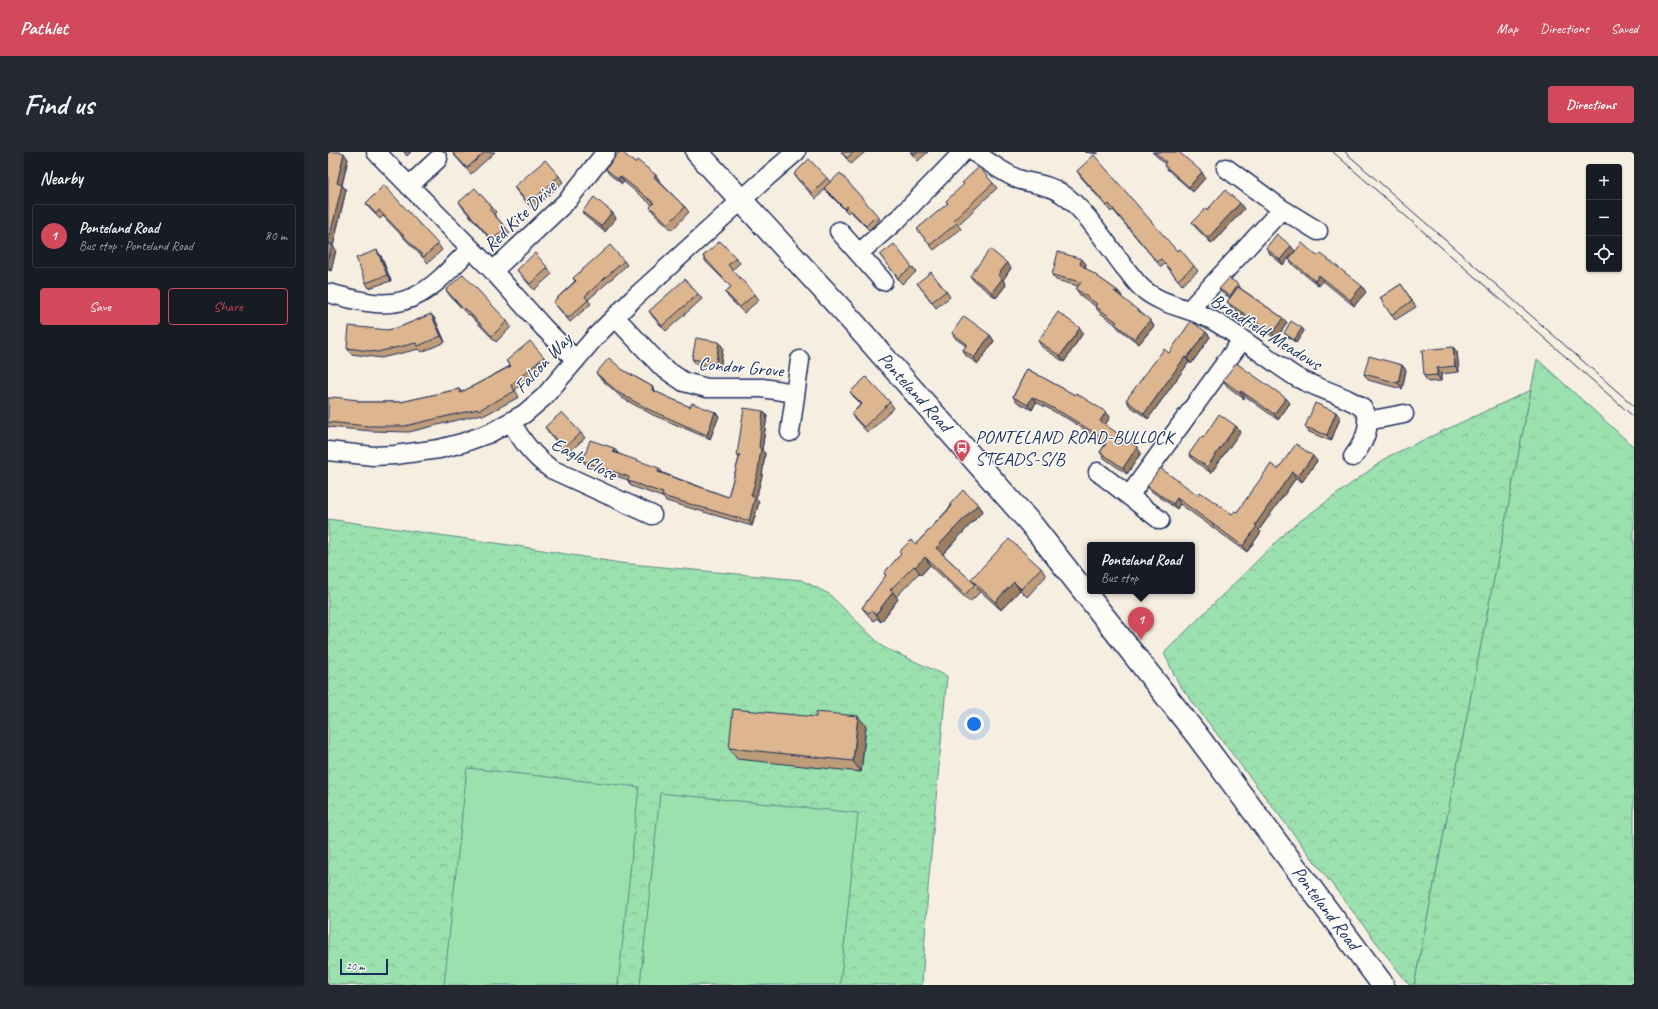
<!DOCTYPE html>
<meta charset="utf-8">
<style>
body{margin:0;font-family:Caveat,sans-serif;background:#242831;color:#f1f3f6}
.controls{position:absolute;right:12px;top:12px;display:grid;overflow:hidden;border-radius:4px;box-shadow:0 1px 3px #0004}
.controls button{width:36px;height:36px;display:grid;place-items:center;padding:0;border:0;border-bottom:1px solid #363941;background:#171b24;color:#f1f3f6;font:20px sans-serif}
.scale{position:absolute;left:12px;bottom:10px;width:48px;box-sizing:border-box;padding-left:4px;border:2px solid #1b2f5e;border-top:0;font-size:11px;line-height:14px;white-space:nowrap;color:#1b2f5e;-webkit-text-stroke:3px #fdfcf7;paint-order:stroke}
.you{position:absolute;left:646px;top:572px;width:14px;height:14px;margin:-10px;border:3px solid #fff;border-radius:50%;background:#1a73e8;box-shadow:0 0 0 6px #1a73e833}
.badge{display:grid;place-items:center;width:26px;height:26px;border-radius:50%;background:#d1495b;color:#fff;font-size:13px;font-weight:700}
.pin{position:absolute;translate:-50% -33px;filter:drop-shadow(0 1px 2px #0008)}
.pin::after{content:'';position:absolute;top:21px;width:14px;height:12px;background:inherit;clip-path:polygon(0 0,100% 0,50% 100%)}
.popup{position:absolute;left:759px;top:390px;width:108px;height:52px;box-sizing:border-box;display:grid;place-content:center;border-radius:4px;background:#171b24;filter:drop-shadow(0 1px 3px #0005);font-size:13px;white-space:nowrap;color:#9ea1a6}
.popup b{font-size:15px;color:#f1f3f6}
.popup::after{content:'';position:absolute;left:50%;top:100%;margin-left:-8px;border:8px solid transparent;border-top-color:#171b24}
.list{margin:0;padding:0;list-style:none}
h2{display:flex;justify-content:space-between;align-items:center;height:52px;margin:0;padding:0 16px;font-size:17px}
h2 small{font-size:13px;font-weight:400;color:#9ea1a6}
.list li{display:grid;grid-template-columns:26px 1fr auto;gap:12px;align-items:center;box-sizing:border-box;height:64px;margin:0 8px 8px;padding:0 8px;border:1px solid #363941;border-radius:4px}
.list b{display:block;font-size:15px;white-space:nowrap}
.list p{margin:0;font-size:13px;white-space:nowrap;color:#9ea1a6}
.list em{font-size:13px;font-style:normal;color:#9ea1a6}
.actions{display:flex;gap:8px;padding:12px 16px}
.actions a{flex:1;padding:9px 0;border:1px solid #d1495b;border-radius:4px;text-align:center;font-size:14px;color:#d1495b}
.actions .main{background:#d1495b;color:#fff}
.icon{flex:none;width:22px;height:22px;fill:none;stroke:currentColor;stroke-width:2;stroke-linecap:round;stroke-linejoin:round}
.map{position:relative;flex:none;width:1306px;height:833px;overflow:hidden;border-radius:4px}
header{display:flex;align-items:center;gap:24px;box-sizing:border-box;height:56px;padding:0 20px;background:#d1495b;color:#fff}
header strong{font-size:19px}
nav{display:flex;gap:22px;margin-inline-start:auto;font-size:14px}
.intro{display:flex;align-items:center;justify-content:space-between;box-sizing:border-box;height:96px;padding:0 24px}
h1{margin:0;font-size:28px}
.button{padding:10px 18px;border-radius:4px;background:#d1495b;color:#fff;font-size:14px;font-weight:700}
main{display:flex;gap:24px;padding:0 24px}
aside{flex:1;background:#171b24;border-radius:4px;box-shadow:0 1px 3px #0004}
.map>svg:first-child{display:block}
</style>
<header>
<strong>Pathlet</strong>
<nav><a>Map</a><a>Directions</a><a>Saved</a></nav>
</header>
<div class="intro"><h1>Find us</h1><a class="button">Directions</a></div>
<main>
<aside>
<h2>Nearby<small></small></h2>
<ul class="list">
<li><span class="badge">1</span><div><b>Ponteland Road</b><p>Bus stop · Ponteland Road</p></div><em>80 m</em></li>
</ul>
<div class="actions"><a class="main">Save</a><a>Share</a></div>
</aside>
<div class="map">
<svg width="1306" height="833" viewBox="0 0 1306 833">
<defs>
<pattern id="grass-tufts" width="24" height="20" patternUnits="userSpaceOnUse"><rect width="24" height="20" fill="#9be1ae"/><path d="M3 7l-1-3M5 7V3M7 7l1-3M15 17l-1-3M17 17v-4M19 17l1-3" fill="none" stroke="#85c198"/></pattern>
<pattern id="park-crowns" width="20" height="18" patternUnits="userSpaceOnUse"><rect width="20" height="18" fill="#9be1ae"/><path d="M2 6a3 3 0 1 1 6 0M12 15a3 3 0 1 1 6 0" fill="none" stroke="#85c198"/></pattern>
</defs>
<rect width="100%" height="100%" fill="#f7eee2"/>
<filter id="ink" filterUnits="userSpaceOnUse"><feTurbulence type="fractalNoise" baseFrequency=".025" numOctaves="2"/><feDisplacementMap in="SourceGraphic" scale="8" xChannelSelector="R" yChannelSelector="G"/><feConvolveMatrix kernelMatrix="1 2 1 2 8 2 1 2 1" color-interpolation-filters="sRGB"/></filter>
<g filter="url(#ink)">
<path fill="url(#grass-tufts)" stroke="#5b8886" d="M1209,207l97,88v538h-220z"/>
<path fill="url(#park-crowns)" stroke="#5b8886" d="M1203,238l-117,595h-5l-231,-302 -14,-30 124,-123 101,-74z
M0,367l202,29 90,15 181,17 28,14 54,53 64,29 -19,212 -6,97h-594z"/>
<path fill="#9be1ae" stroke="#5b8886" d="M139,616l172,19 -21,198h-174z
M332,641l198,20 -18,172h-200z"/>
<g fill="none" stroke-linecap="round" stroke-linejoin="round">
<defs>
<path id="street" d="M48,0l117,119 51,57 32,32
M646,0c14,10 28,20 44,27 14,5 30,5 43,14 24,15 46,52 64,75 6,7 11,15 18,21 20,17 48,19 71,32 29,17 54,38 82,56 16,10 60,22 68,33 10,16 -2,35 -11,47
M898,16l56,41 36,22
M81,34l29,-27
M511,79l44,50
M531,101l40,-35 64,-66
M165,119l75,-71 38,-48
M0,141c13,3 26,7 39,9 49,9 72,-22 103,-53
M861,158l93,-101
M287,165l47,50 22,15 23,6h55l33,5
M1039,269l37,-7
M183,270c11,19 22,34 40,47l101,46
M462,280l10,-72
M0,299l45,5 22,-1 44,-6 23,-6 28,-10 34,-19 20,-17 52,-61 37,-37 135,-123 28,-24
M770,320l62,48
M801,344l113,-156"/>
<path id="secondary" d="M369,0l156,170 179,203 164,209 187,251"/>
</defs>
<use href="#street" stroke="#1b2f5e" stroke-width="21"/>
<use href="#secondary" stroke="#1b2f5e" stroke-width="25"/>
<use href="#street" stroke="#fdfcf7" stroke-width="18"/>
<use href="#secondary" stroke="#fdfcf7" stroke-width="22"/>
<path stroke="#1b2f5e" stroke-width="1" d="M1005,0l301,265
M1017,0l289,254"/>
</g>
<path fill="#be9c7a" stroke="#1b2f5e" d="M0,0l20,7 -6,26 4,5 -13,56 3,4 -5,21 -3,-1z
M76,0h7l-4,4z
M124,0h43l-24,22 -16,-18z
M513,0h24l-14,12z
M582,0h18l-10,9z
M757,0h13v2z
M824,0h27l26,26 -12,14 -25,-22 -4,-5 1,-1z
M307,11l21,12 3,5v1l26,26 4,5 -17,18 -18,-17 -4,-6 2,-2 -28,-23 -2,2 -13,-10 -3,-5z
M749,19l100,80 17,15 4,5 -16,14 -17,-21 -4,3 -48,-57 -2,2 -30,-35z
M466,22l33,4 3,4 47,33 3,4 -11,11 -19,-19 -2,2 -21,-21 -2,-3 -9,10 -18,-19z
M231,24l4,6 -30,27 -15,-16 -4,-6z
M665,31l4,5 -39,37 3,4 -27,21 -17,-21 31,-25 -2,-3z
M131,50l33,5 4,5 -2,2 12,14 4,5 -14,13 -33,-38z
M38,51l72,41 4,6 -14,13 -45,-47 -3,3 -11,-11z
M916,57l-32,35 -16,-16 -4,-6 15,-12z
M254,60l34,6 -11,14 -19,-15z
M938,96l29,3 -12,14 -13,-11z
M552,103l32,12 4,5 -14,12z
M53,104l10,25 -22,7 -3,-5z
M375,104l33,2 4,5 -8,7 23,24 4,6 -15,13 -15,-15 -4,-6 6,-5 -25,-25z
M989,104l49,36 -12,14 -31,-25 -4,5 -26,-21 -4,-6z
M296,109l3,4 -39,35 3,4 -21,18 -17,-20 22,-21 -2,-3z
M679,111l4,5 -8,12 3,5 -10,13 -22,-17 -4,-5z
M758,112l-1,4 33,23 4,5 -1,1 33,29 -15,18 -20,-15 -4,-5 -16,-12 -4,-6 -15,-11 -4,-6 2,-3 -22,-6 -4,-5z
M220,116l4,6 -18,16 -13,-15 -4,-5z
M589,131l29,8 4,6 -14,11z
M1073,132l15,23 -21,13 -15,-22z
M912,135v1l43,30 4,5 -11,16 -45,-32 -4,-5 3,-4 -9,-6 -2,-3z
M118,138l61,31 4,6 -15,15 -27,-28 -1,1 -18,-19z
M370,142l4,5 -36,32 -13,-14 -4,-6z
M103,162l4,5 10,23 -23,10 -3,-3 -38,9 -30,-4 -4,-6 41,-18 12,-3z
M976,179l-8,12 -10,-8 -2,-2z
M878,180l4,5 -19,27 -2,-2 -41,57 -18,-13 -4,-6 43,-47z
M624,181l38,2 4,6 -16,23 -12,-8 -3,-6 3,-4 -10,-7z
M755,181l-19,29 -22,-15 -4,-6z
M391,190l4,6 -3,21 -24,-5 -4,-5z
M1125,195l4,5 2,20 -18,2v7l-13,1 -4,-6z
M216,205l4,6 -33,27 4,7 -36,19 -1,-2 -73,18 -38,-1 -43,-4v-29l32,4h41l58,-13 3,3 48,-26 -4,-5z
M1074,213l4,5 -4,19 -34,-9 -4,-6z
M699,217l79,43 4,5 -5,8 36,28 -14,21 -23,-16 -4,-6 4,-6 -1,-1 -4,-5v-1l-31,-20 -32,-17 -4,8 -15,-8 -4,-5z
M295,218l30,17 3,5 34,15 25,5 4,4 -9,23 -57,-24 -31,-17 -23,-21 -3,-4z
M895,228l67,23 -12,17 -33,-24 -1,3 -17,-13z
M522,240l40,10 4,6 -26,25 -13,-14 -4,-5 10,-10 -7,-7z
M435,259l4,5 -5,34 3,3 -3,23 -6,22 3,4 -7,24 -86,-25 -4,-4 -31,-11 -3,-5v-1l-41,-14 -4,-5 34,-8 46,20 65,24 11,-39 -2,-3z
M1012,266l-9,23 -22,-9 -4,-5z
M908,274l4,6 -29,41 -18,-13 -4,-6 14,-16z
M217,275l36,6 4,5 -18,16 -18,-21z
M989,309l-15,21 -6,-4 -37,52 2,2 -14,20 -67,-48 -3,5 -26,-18 -4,-5 51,9 34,19 5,-2 41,-43z
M622,352h28l5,7 -40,43 31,30 -3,-5 70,-11 5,8 -19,21 -7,-7 -19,20 -24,-22 3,4 -10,10 -40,-37 -9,10 -2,-2 -23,24 2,2 -17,23 -5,-4 -2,3 -6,-6 -6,-7 24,-32 -2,-3 17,-19 -2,-2 17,-8 35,-38z
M538,574l-5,46 -124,-13 -8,-11z"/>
<path fill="#9b7f63" stroke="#1b2f5e" d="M16,1l4,6 -6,26 4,5 -13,56 3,4 -5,21 -3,-4v-23l9,-61z
M874,20l3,6 -12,14 -4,-5z
M328,23l3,5 -1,2 -4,-5z
M292,24l4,6 -2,2 -4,-5z
M912,51l4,6 -32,35 -4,-6z
M284,60l4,6 -11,14 -4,-6z
M963,94l4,5 -12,14 -3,-5z
M49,98l4,6 10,25 -4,-6z
M754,107l4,5 -2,6 -4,-6z
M679,111l4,5 -8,12 3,5 -10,13 -4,-6 6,-17z
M991,123l4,6 -4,5 -4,-5z
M910,132l2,3 -8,12 -2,-3z
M1034,134l4,6 -12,14 -4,-6z
M790,139l4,5 -1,2 -4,-6z
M103,162l4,5 10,23 -4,-6z
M955,166l4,5 -11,16 -4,-6z
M822,168l4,6 -15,18 -4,-5z
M752,176l3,5 -19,29 -4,-6z
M974,176l2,3 -8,12 -2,-3z
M878,180l4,5 -19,27 -4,-6z
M662,183l4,6 -16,23 -4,-6z
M391,190l4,6 -3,21 -4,-6z
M1125,195l4,5 2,20 -4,-6z
M857,205l4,5 -41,57 -4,-5z
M1074,213l4,5 -4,19 -4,-6z
M1109,216l4,6v7l-4,-6z
M325,235l3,5 -4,-2z
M913,239l4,5 -1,3 -4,-6z
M704,245l4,5 -4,8 -4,-5z
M958,246l4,5 -12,17 -4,-6z
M435,259l4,5 -5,34 3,3 -3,23 -6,22 3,4 -7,24 -3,-5 2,-25z
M387,260l4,4 -9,23 -3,-4z
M778,260l4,5 -6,10 -4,-6z
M1008,260l4,6 -9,23 -4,-6z
M908,274l4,6 -29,41 -4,-6z
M809,295l4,6 -14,21 -4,-6z
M286,296l4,5 -5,-1z
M985,304l4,5 -15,21 -4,-6z
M331,316l4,5 -5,-1z
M964,320l4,6 -37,52 2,2 -14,20 -4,-6 12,-21z
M849,346l3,6 -3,5 -4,-5z
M650,352l5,7 -42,45 -5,-8z
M597,405l5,8 -9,10 -6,-8z
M686,430l6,8 -19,20 -6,-8z
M565,440l5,7 -17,23 -5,-8z
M530,564l8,10 -5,46 -8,-11z"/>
<path fill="#ddb58e" stroke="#1b2f5e" d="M0,0h11l5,1 -7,30 5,2 -14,59h4l-4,17z
M124,0h33l-18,16z
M291,0h3l13,11 2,-3 19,15 -2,2 31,30 -17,17 -18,-17 4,-4 -34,-27 -2,3 -12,-10z
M513,0h13l-7,6z
M583,0h6l-3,3z
M826,0h25l23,20 -13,15 -25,-22 2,-3z
M766,3l83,96 3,-2 14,17 -16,14 -17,-21 -4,3 -48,-58 -2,2 -30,-35z
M481,7l18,19 -15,15 -18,-19z
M217,8l14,16 -30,28 -15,-17z
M651,15l14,16 -39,37 3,3 -27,22 -13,-16 31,-26 -2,-2 18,-17 -2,-1z
M512,21l37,42 -11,11 -19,-20 -2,3 -21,-21z
M56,33l54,59 -14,13 -45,-47 -3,4 -10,-11z
M147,36l17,19 -3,2 17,19 -14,12 -33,-38z
M897,38l15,13 -32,35 -16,-16 14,-14 1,2z
M266,45l18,15 -11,14 -19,-14z
M949,82l14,12 -11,14 -14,-12z
M392,89l16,17 -8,7 27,29 -15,13 -15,-15 6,-5 -28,-31z
M974,91l15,13 3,-3 42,33 -12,14 -31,-25 -4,6 -26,-22z
M566,92l18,23 -14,11 -18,-23z
M282,93l14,16 -39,35 3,4 -20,18 -15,-16 23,-21 -3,-3z
M662,97l17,14 -9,12 4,4 -10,13 -22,-16z
M49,98l10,25 -21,8 -10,-25z
M730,100l24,7 -2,5 38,27 -1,1 -3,-1 36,29 -15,19 -20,-15 2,-2 -22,-16 2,-2 -21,-15 5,-7 -29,-7z
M207,101l13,15 -18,16 -13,-14z
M603,120l15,19 -14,11 -15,-19z
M135,122l44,47 -15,15 -27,-28 -1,2 -18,-20z
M901,126l9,6 -8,12 -11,-7z
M357,127l13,15 -36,32 -13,-15z
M1073,132l11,17 -21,14 -11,-17z
M910,135l45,31 -11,15 -45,-31z
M730,160l22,16 -20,28 -22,-15z
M103,162l10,22 -23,10 -2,-3 -39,9 -30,-4 2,-22 39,4 12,-3z
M636,164l26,19 -16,23 -11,-8 4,-6 -15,-11z
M863,169l15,11 -19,26 -2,-1 -41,57 -18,-14 38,-51 5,4z
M963,169l11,7 -8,12 -10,-7z
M368,186l23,4 -3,21 -24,-4z
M202,189l14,16 -33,28 4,6 -36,19 -1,-1 -73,17h-38l-39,-4v-24h5v-1l25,3v2h43l58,-13 1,4 51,-27 -5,-5z
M1125,195l2,19 -18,2v7l-13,1 -2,-26z
M1041,204l33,9 -4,18 -34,-9z
M281,206l14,12 30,17 -1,3 38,17 2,-4 23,9 -8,23 -57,-25 -31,-17 -23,-20z
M908,211l50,35 -12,16 -33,-23 -1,2 -17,-13z
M699,217l48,26 1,-2 30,19 -6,9 37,26 -14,21 -23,-16 6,-8 -7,-4 2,-3 -37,-23 -32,-17 -4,8 -15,-8z
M538,225l24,25 -26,25 -13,-13 11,-10 -12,-12z
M987,251l21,9 -9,23 -22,-8z
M416,256l19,3 -4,36 2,1 -3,23 -7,25 4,1 -6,24 -87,-25 1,-3 -35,-12 1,-4 -46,-16 7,-21 24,8 -1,4 46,16 -1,4 70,25 12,-42h-3z
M234,260l19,21 -18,15 -18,-21z
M891,262l17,12 -29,41 -18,-13 12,-17 2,1z
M968,292l17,12 -15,20 -6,-4 -37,53 2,1 -14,20 -66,-48 -4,6 -26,-18 13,-18 38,27 2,-3 32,22 3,-3 2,1 34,-48 7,5z
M635,338l15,14 -42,44 39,36 -10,11 -40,-38 -10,10 -1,-1 -24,24 3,2 -17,22 -5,-3 -2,2 -7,-5 24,-33 -2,-2 17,-19 -2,-2 12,-12 5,4 36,-38 -2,-2z
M681,387l32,29 -20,21 -7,-7 -19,20 -24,-23z
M405,557l83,8v-5l42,4 -5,45 -124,-13z"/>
</g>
<defs>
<symbol id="bus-pin" viewBox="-11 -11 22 30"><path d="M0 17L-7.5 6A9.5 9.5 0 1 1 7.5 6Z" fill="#d1495b" stroke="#fdfcf7"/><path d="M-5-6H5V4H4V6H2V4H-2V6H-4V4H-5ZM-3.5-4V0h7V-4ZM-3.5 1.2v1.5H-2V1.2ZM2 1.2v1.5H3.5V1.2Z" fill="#fff"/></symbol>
</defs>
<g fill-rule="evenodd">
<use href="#bus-pin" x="624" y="286" width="20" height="27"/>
</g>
<g text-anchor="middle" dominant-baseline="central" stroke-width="3" stroke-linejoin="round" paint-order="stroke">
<g font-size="19" fill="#1b2f5e" stroke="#fdfcf7">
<text transform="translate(192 64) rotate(-44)">Red Kite Drive</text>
<text transform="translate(938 180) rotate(32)">Broadfield Meadows</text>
<text transform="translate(215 211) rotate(-47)">Falcon Way</text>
<text transform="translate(413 215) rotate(5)">Condor Grove</text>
<text transform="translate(587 240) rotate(48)">Ponteland Road</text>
<text transform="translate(256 307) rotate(28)">Eagle Close</text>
<text transform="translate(998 756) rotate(53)">Ponteland Road</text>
</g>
<g font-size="19" fill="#1b2f5e" stroke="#fdfcf7" text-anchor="start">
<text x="647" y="285">PONTELAND ROAD-BULLOCK<tspan x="647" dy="22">STEADS-S/B</tspan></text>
</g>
</g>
</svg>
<div class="controls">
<button>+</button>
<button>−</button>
<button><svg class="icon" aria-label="locate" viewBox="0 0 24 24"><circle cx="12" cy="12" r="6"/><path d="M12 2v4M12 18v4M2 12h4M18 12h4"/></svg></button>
</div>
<div class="scale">20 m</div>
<div class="you"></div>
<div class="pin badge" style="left:813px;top:488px">1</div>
<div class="popup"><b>Ponteland Road</b>Bus stop</div>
</div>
</main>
